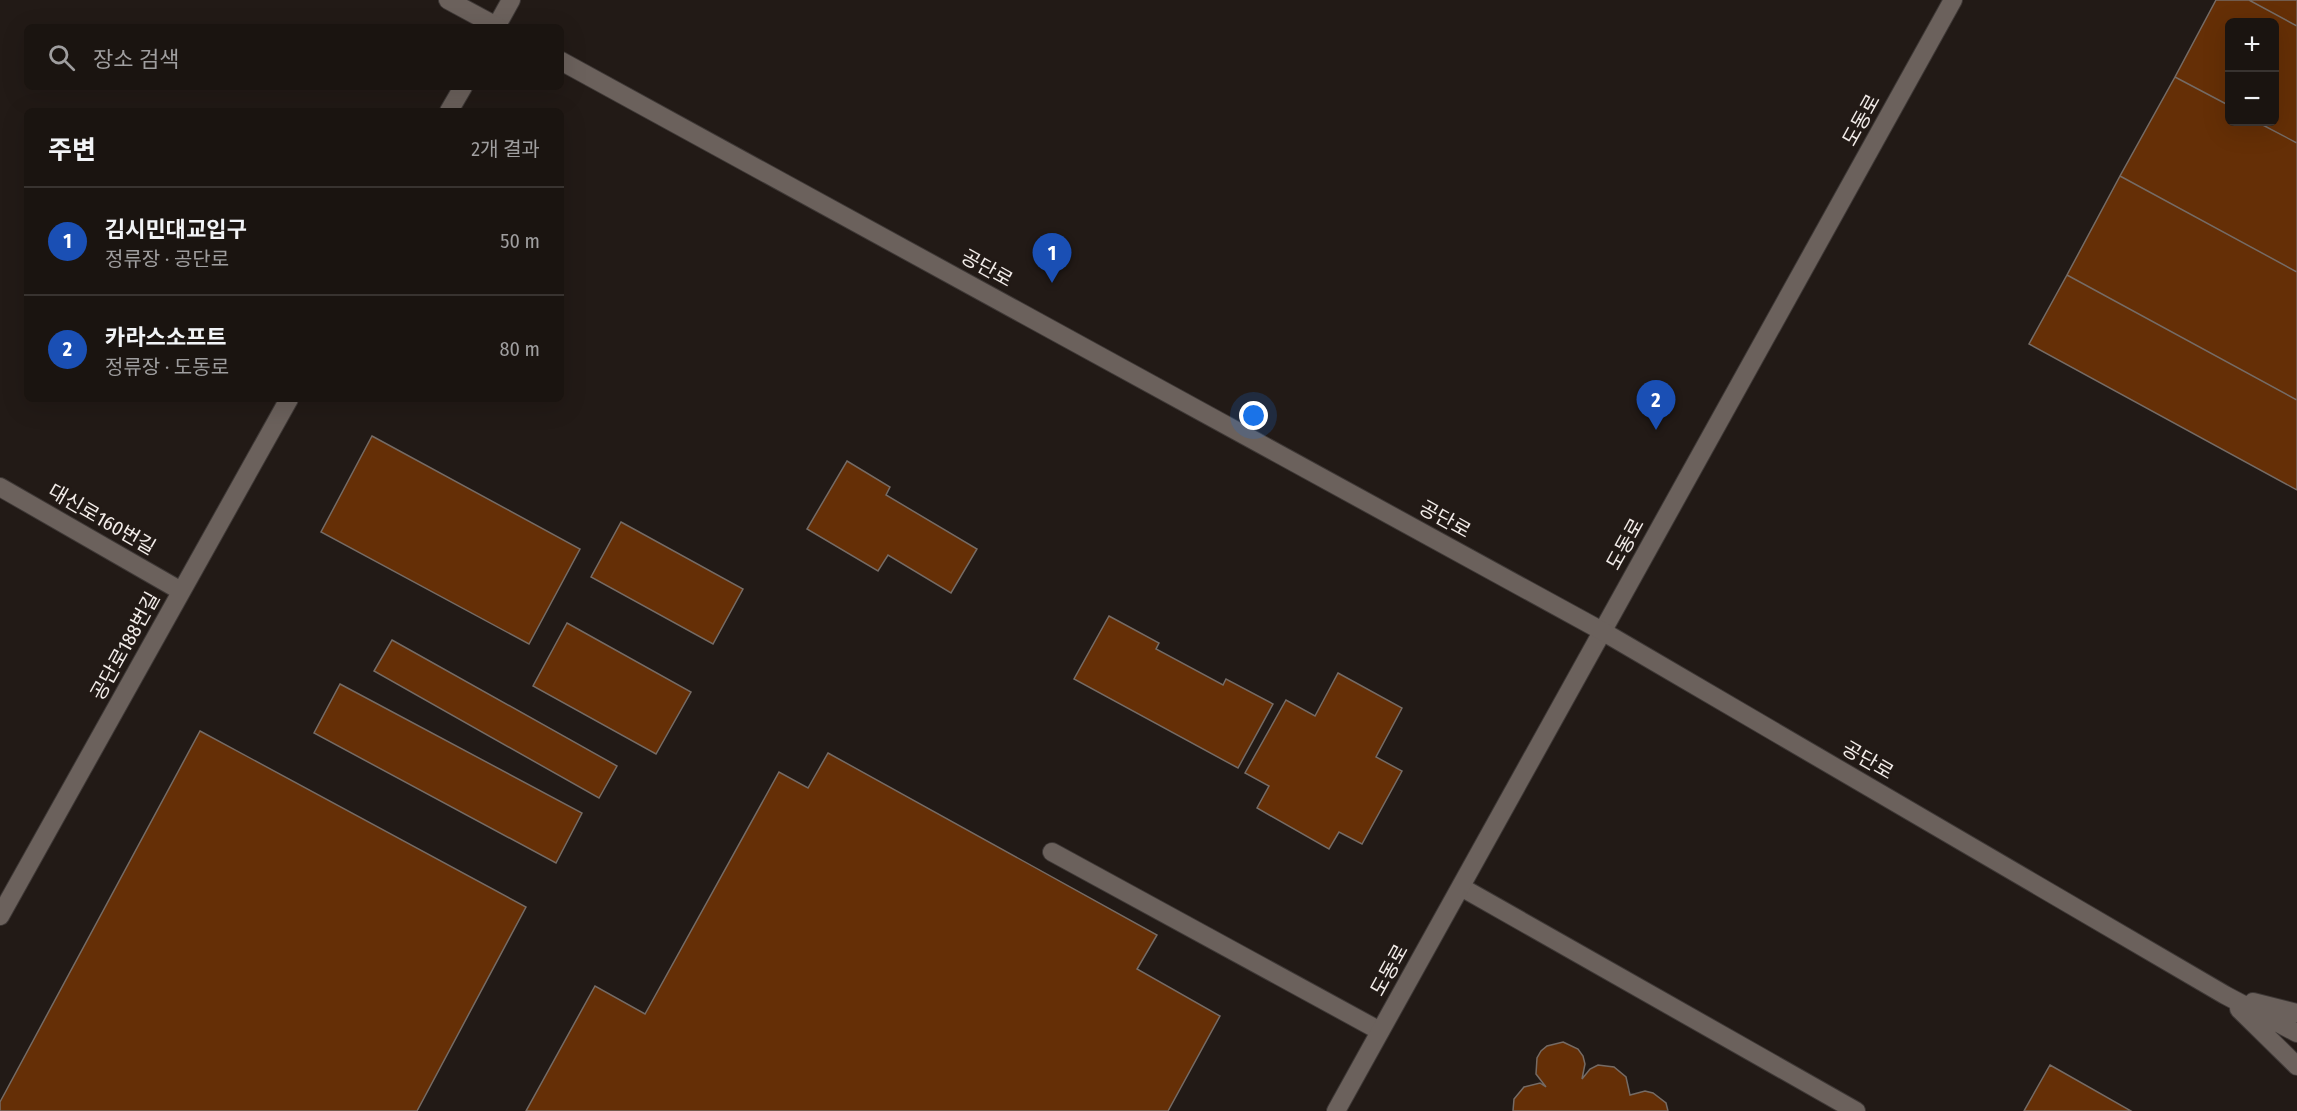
<!DOCTYPE html>
<html lang="ko">
<meta charset="utf-8">
<style>
body{margin:0;font-family:"Fira Sans Condensed","Noto Sans KR",sans-serif;background:#27211e;color:#f1f3f6}
.controls{position:absolute;right:18px;top:18px;display:grid;overflow:hidden;border-radius:9px;box-shadow:0 6px 24px #0002}
.controls button{width:54px;height:54px;display:grid;place-items:center;padding:0;border:0;border-bottom:2px solid #383330;background:#1a1410;color:#f1f3f6;font:30px sans-serif}
.you{position:absolute;left:1254px;top:416px;width:21px;height:21px;margin:-15px;border:4px solid #fff;border-radius:50%;background:#1a73e8;box-shadow:0 0 0 9px #1a73e833}
.badge{display:grid;place-items:center;width:39px;height:39px;border-radius:50%;background:#d93025;color:#fff;font-size:20px;font-weight:700}
.pin{position:absolute;translate:-50% -50px;filter:drop-shadow(0 2px 3px #0008)}
.pin::after{content:'';position:absolute;top:32px;width:21px;height:18px;background:inherit;clip-path:polygon(0 0,100% 0,50% 100%)}
.list{margin:0;padding:0;list-style:none}
h2{display:flex;justify-content:space-between;align-items:center;height:78px;margin:0;padding:0 24px;font-size:26px}
h2 small{font-size:20px;font-weight:400;color:#9f9e9f}
.list li{display:grid;grid-template-columns:39px 1fr auto;gap:18px;align-items:center;box-sizing:border-box;height:108px;padding:0 24px;border-top:2px solid #383330}
.list b{display:block;font-size:22px;white-space:nowrap}
.list p{margin:0;font-size:20px;white-space:nowrap;color:#9f9e9f}
.list em{font-size:20px;font-style:normal;color:#9f9e9f}
.icon{flex:none;width:33px;height:33px;fill:none;stroke:currentColor;stroke-width:2;stroke-linecap:round;stroke-linejoin:round}
.map{position:relative;flex:none;width:2297px;height:1111px;overflow:hidden}
.search{position:absolute;background:#1a1410;box-shadow:0 6px 24px #0002;left:24px;top:24px;width:540px;height:66px;display:flex;align-items:center;gap:15px;box-sizing:border-box;padding:0 21px;border-radius:9px;color:#9f9e9f;font-size:22px}
.panel{position:absolute;background:#1a1410;box-shadow:0 6px 24px #0002;left:24px;top:108px;width:540px;height:294px;border-radius:9px}
.map>svg:first-child{display:block}
</style>
<div class="map">
<svg width="2297" height="1111" viewBox="0 0 2297 1111">
<rect width="100%" height="100%" fill="#221a16"/>
<path fill="#652f06" stroke="#756b65" stroke-width="1.5" d="M2216,0h33l48,26v117l-40,-21h17v-100h-44v84l-55,-29z
M2249,0h48v26z
M2175,77l55,29v16h27l40,21v129l-177,-96z
M2120,176l177,96v128l-230,-125z
M2067,275l230,125v90l-268,-146z
M372,436l208,113 -51,95 -208,-112z
M847,461l43,26 -4,8 91,54 -26,44 -63,-38 -10,16 -71,-42z
M621,522l122,67 -30,55 -122,-67z
M1109,616l50,27 -3,6 67,36 3,-6 47,25 -35,64 -164,-89z
M567,623l124,69 -35,62 -123,-68z
M392,640l225,126 -18,32 -225,-127z
M1338,673l64,35 -26,49 26,14 -40,73 -23,-12 -10,17 -72,-41 12,-22 -24,-13 41,-73 29,16z
M340,684l242,129 -26,50 -242,-130z
M200,731l326,176 -109,204h-417v-9z
M828,753l329,182 -20,34 83,47 -52,95h-642l69,-125 50,28 134,-242 29,16z
M1563,1042l15,7 5,7 2,8 -3,15 8,-10 8,-4 16,2 12,10 4,18 15,-4 8,2 13,10 2,8h-155l1,-12 10,-12 16,-4 6,4 -10,-13 1,-16 4,-7 6,-5z
M2050,1065l81,46h-107z"/>
<g fill="none" stroke-linecap="round" stroke-linejoin="round">
<defs>
<path id="lane" d="M1052,852l328,179
M1461,887l395,224"/>
<path id="street" d="M496,27l15,-27
M449,111l14,-24
M0,487l181,104
M0,916l289,-517
M1336,1111l617,-1111"/>
<path id="secondary" d="M448,0l50,27
M561,61l1041,570 623,364 72,38
M2253,1002l44,11
M2239,1009l58,57"/>
</defs>
<use href="#lane" stroke="#3e3836" stroke-width="20"/>
<use href="#street" stroke="#3e3836" stroke-width="20"/>
<use href="#secondary" stroke="#3e3836" stroke-width="20"/>
<use href="#lane" stroke="#6b615c" stroke-width="18"/>
<use href="#street" stroke="#6b615c" stroke-width="18"/>
<use href="#secondary" stroke="#6b615c" stroke-width="18"/>
</g>
<g text-anchor="middle" dominant-baseline="central" stroke-width="5" stroke-linejoin="round" paint-order="stroke">
<g font-size="20" fill="#f2ece9" stroke="#221a16">
<text transform="translate(1861 120) rotate(-61)">도동로</text>
<text transform="translate(987 268) rotate(29)">공단로</text>
<text transform="translate(102 519) rotate(30)">대신로160번길</text>
<text transform="translate(1445 519) rotate(29)">공단로</text>
<text transform="translate(1625 544) rotate(-61)">도동로</text>
<text transform="translate(125 646) rotate(-61)">공단로188번길</text>
<text transform="translate(1868 760) rotate(30)">공단로</text>
<text transform="translate(1389 970) rotate(-61)">도동로</text>
</g>
</g>
</svg>
<div class="controls">
<button>+</button>
<button>−</button>
</div>
<div class="you"></div>
<div class="pin badge" style="left:1052px;top:283px;background:#1a4fb4">1</div>
<div class="pin badge" style="left:1656px;top:430px;background:#1a4fb4">2</div>
<div class="search"><svg class="icon" aria-label="search" viewBox="0 0 24 24"><circle cx="10" cy="10" r="6"/><path d="M15 15l6 6"/></svg>장소 검색</div>
<section class="panel">
<h2>주변<small>2개 결과</small></h2>
<ul class="list">
<li><span class="badge" style="background:#1a4fb4">1</span><div><b>김시민대교입구</b><p>정류장 · 공단로</p></div><em>50 m</em></li>
<li><span class="badge" style="background:#1a4fb4">2</span><div><b>카라스소프트</b><p>정류장 · 도동로</p></div><em>80 m</em></li>
</ul>
</section>
</div>
